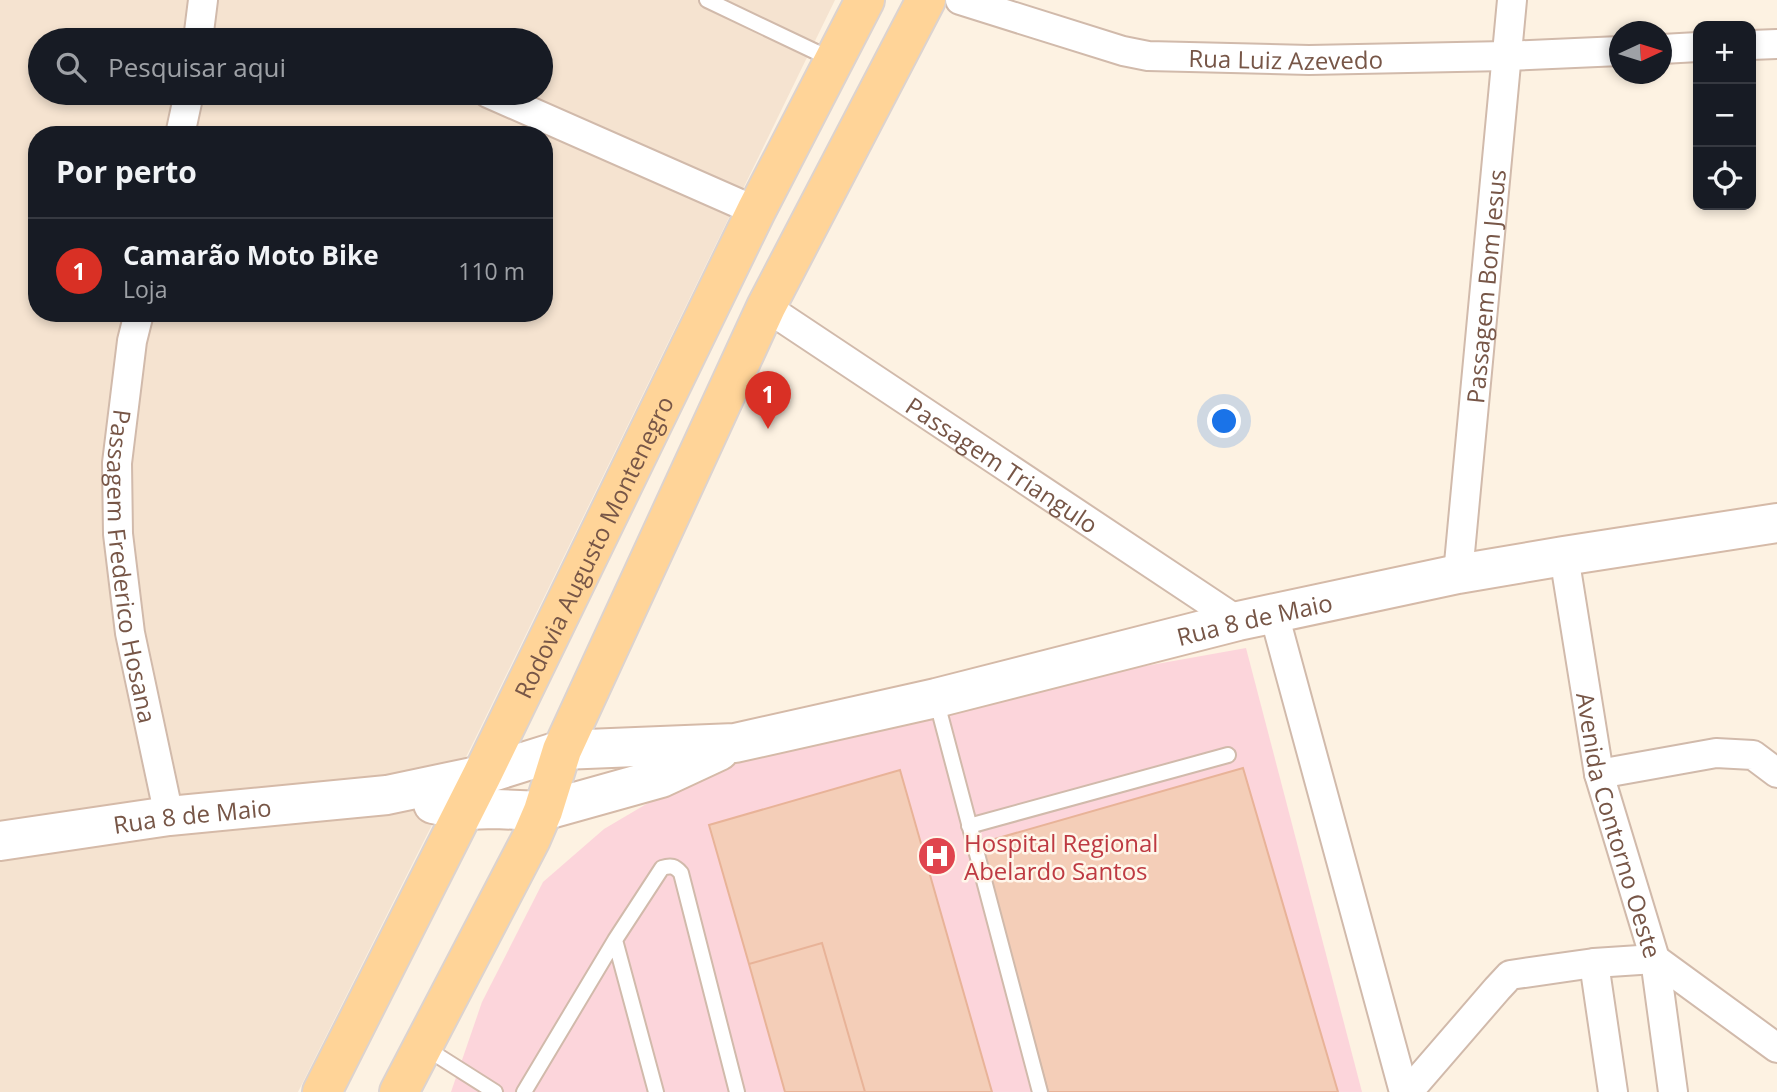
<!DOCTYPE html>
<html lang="pt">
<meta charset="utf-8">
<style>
body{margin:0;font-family:"Open Sans",sans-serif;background:#242831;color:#f1f3f6}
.controls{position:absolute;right:21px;top:21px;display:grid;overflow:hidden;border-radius:14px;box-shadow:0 4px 10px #0003}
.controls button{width:63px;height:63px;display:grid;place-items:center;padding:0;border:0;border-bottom:2px solid #363941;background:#171b24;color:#f1f3f6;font:35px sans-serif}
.compass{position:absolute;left:1609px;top:21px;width:63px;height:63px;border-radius:50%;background:#171b24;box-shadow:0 4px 10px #0003;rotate:86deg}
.you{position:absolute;left:1225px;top:422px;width:24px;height:24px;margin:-18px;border:5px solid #fff;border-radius:50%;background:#1a73e8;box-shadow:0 0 0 10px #1a73e833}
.badge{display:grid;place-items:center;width:46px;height:46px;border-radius:50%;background:#d93025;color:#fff;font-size:23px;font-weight:700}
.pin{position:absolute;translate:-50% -58px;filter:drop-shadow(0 2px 4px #0008)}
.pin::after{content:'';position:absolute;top:37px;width:24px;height:21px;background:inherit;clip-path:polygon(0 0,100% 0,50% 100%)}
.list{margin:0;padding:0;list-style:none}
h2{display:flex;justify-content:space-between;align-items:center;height:91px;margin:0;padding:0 28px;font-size:30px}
h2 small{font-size:23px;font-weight:400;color:#9ea1a6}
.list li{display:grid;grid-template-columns:46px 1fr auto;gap:21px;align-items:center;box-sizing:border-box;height:105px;padding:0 28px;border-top:2px solid #363941}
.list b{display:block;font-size:26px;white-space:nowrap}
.list p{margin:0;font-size:23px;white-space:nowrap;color:#9ea1a6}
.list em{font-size:23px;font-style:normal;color:#9ea1a6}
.icon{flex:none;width:38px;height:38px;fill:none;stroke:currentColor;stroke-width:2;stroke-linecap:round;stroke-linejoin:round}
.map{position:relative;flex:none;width:1777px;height:1092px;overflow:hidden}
.search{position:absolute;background:#171b24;box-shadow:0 4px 10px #0003;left:28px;top:28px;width:525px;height:77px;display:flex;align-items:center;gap:18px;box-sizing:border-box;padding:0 24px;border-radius:38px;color:#9ea1a6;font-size:26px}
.panel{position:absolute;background:#171b24;box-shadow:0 4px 10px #0003;left:28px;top:126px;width:525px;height:196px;border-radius:28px}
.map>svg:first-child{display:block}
</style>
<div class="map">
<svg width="1777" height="1092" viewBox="0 0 1777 1092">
<rect width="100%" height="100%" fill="#fdf2e2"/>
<path fill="#f5e3d0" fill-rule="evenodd" d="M0,0h835l-361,741 -176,351h-298zM40,40h501v53h-501zM37,135h507v178h-507z"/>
<path fill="#fcd5db" d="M1246,648l116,444h-911l31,-90 61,-120 61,-53 83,-49 115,-38 265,-62z"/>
<path fill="#f4ceb8" stroke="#e8b398" stroke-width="2" d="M1243,768l95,324h-290l-67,-249z
M900,770l92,322h-127l-43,-149 -73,21 -40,-139z
M822,943l43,149h-80l-36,-128z"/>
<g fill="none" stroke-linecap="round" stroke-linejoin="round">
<defs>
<path id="lane" d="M707,0l126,60
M936,699l104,393
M969,826l259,-71
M615,940l41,152
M424,1047l71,45
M524,1092l91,-152 47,-72c9,-3 13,-2 19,5l56,219"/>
<g id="street">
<path id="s1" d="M960,0l163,51 25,5 161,4 197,-4 114,-5"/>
<path d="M198,40l5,-40"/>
<path d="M1751,45l26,-1"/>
<path d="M1662,49l36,-2"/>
<path d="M488,93l268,118"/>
<path d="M180,135l9,-42"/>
<path id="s2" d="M766,307l472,314"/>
<path id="s3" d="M139,313l-7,28 -15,122 1,71 12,99 39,183"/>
<path id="s4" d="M1564,556l35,218 56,185 18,133"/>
<path id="s5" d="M1458,574l54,-574"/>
<path d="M1274,614l130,478"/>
<path d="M1599,774l117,-21 37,2 24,18"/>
<path d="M1594,963l19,129"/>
<path d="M1408,1092l89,-103 13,-14 84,-12 61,-4 122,89"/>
</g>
<g id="secondary">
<path d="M433,804l31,6 31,-1 48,2 118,-33 58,-27"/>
<path id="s6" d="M0,841l169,-25 218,-21 95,-20 80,-25 173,-7 201,-45 302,-77 220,-47 106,-18 213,-33"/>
</g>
<g id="primary">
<path id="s7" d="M322,1092l160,-317 274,-564 109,-211"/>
<path d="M399,1092l132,-253 12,-28 19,-61 204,-443 160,-307"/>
</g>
</defs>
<use href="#lane" stroke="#d1baab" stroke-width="18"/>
<use href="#street" stroke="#d1baab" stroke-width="32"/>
<use href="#secondary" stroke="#d5baa8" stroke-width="42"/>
<use href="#primary" stroke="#dcd3cf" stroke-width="42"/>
<use href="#lane" stroke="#fff" stroke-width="14"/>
<use href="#street" stroke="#fff" stroke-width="28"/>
<use href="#secondary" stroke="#fff" stroke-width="38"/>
<use href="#primary" stroke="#ffd498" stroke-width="38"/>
</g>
<defs>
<symbol id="hospital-disc" viewBox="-11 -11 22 22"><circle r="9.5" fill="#e0444e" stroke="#fff6ea"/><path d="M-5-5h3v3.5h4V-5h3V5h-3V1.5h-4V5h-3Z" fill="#fff"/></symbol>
</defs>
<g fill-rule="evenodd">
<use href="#hospital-disc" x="915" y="834" width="44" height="44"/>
</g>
<g text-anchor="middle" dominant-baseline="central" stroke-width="5" stroke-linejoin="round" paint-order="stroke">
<g font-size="24" fill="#775647" stroke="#fff6ea">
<text stroke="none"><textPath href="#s1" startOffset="334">Rua Luiz Azevedo</textPath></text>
<text stroke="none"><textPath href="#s5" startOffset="289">Passagem Bom Jesus</textPath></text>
<text stroke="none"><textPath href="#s2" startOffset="284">Passagem Triangulo</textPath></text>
<text stroke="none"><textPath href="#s7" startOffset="609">Rodovia Augusto Montenegro</textPath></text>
<text stroke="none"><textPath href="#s3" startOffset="256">Passagem Frederico Hosana</textPath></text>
<text stroke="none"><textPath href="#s6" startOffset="1278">Rua 8 de Maio</textPath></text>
<text stroke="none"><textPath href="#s6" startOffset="194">Rua 8 de Maio</textPath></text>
<text stroke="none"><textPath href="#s4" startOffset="275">Avenida Contorno Oeste</textPath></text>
</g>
<g font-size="24" fill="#be3a42" stroke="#fff6ea" text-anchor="start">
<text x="964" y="842">Hospital Regional<tspan x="964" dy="28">Abelardo Santos</tspan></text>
</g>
</g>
</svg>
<div class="controls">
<button>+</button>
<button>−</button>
<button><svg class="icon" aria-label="locate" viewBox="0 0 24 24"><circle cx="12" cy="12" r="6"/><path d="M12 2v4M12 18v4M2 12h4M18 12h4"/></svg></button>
</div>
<svg class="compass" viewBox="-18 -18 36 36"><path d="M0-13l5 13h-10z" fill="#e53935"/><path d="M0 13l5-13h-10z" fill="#9ea1a6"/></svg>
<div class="you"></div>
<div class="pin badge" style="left:768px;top:429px">1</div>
<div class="search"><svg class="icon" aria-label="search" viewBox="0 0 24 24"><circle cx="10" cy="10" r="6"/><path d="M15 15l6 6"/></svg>Pesquisar aqui</div>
<section class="panel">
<h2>Por perto<small></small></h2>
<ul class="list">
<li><span class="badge">1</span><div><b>Camarão Moto Bike</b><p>Loja</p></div><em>110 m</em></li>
</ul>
</section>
</div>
